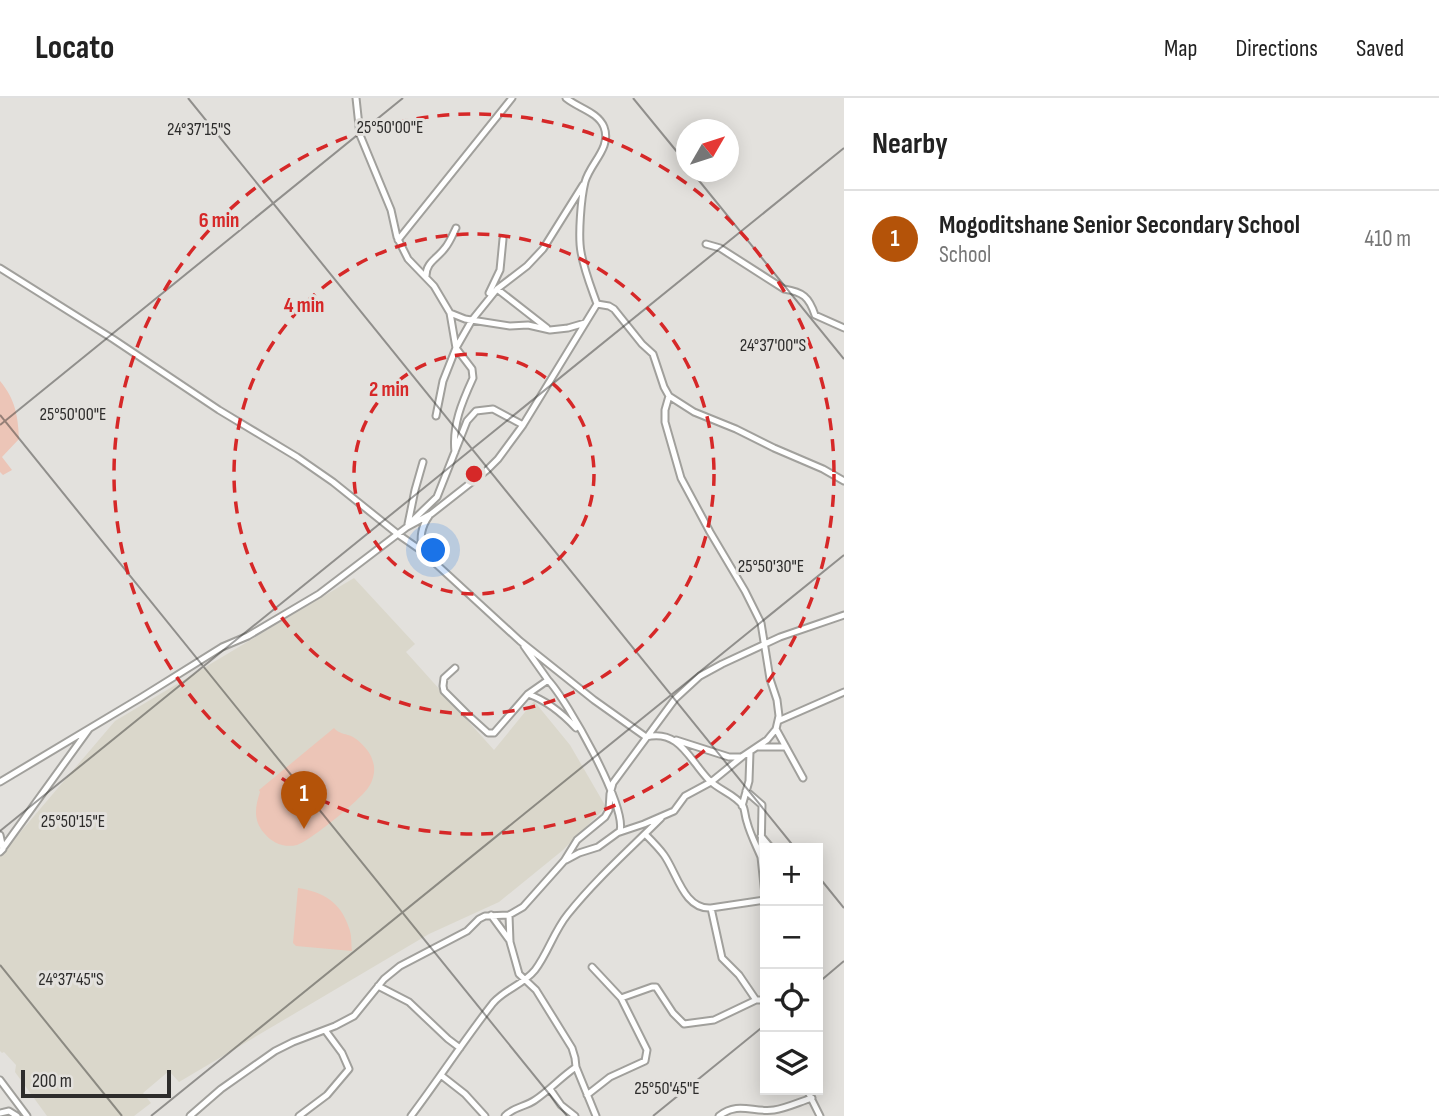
<!DOCTYPE html>
<meta charset="utf-8">
<style>
body{margin:0;font-family:"Sofia Sans Condensed",sans-serif;background:#f2f2f2;color:#222}
.controls{position:absolute;right:21px;bottom:21px;display:grid;overflow:hidden;border-radius:0px;box-shadow:0 4px 18px #0003}
.controls button{width:63px;height:63px;display:grid;place-items:center;padding:0;border:0;border-bottom:2px solid #e0e0e0;background:#fff;color:#222;font:35px sans-serif}
.compass{position:absolute;left:676px;top:21px;width:63px;height:63px;border-radius:50%;background:#fff;box-shadow:0 4px 18px #0003;rotate:51deg}
.scale{position:absolute;left:21px;bottom:18px;width:150px;box-sizing:border-box;padding-left:7px;border:4px solid #2d2c2b;border-top:0;font-size:19px;line-height:24px;white-space:nowrap;color:#2d2c2b;-webkit-text-stroke:5px #e3e1dd;paint-order:stroke}
.you{position:absolute;left:434px;top:453px;width:24px;height:24px;margin:-18px;border:5px solid #fff;border-radius:50%;background:#1a73e8;box-shadow:0 0 0 10px #1a73e833}
.badge{display:grid;place-items:center;width:46px;height:46px;border-radius:50%;background:#b45309;color:#fff;font-size:23px;font-weight:700}
.pin{position:absolute;translate:-50% -58px;filter:drop-shadow(0 2px 4px #0008)}
.pin::after{content:'';position:absolute;top:37px;width:24px;height:21px;background:inherit;clip-path:polygon(0 0,100% 0,50% 100%)}
.list{margin:0;padding:0;list-style:none}
h2{display:flex;justify-content:space-between;align-items:center;height:91px;margin:0;padding:0 28px;font-size:30px}
h2 small{font-size:23px;font-weight:400;color:#767676}
.list li{display:grid;grid-template-columns:46px 1fr auto;gap:21px;align-items:center;box-sizing:border-box;height:98px;padding:0 28px;border-top:2px solid #e0e0e0}
.list b{display:block;font-size:26px;white-space:nowrap}
.list p{margin:0;font-size:23px;white-space:nowrap;color:#767676}
.list em{font-size:23px;font-style:normal;color:#767676}
.icon{flex:none;width:38px;height:38px;fill:none;stroke:currentColor;stroke-width:2;stroke-linecap:round;stroke-linejoin:round}
.map{position:relative;flex:none;width:844px;height:1018px;overflow:hidden}
header{display:flex;align-items:center;gap:42px;box-sizing:border-box;height:98px;padding:0 35px;background:#fff;border-bottom:2px solid #e0e0e0}
header strong{font-size:33px}
nav{display:flex;gap:38px;margin-inline-start:auto;font-size:24px}
main{display:flex}
aside{flex:1;background:#fff}
.map>svg:first-child{display:block}
</style>
<header>
<strong>Locato</strong>
<nav><a>Map</a><a>Directions</a><a>Saved</a></nav>
</header>
<main>
<div class="map">
<svg width="844" height="1018" viewBox="0 0 844 1018">
<rect width="100%" height="100%" fill="#e3e1dd"/>
<path fill="#dad7cb" d="M354,480l61,66 -9,8 88,98 40,-49 36,44 36,62 -43,43 -64,52 -70,32 -250,148 -10,-11 -26,22 8,10 -17,13h-87l-32,-44 1,-7 -12,-13 -2,1 -2,-2v-195l115,-135z"/>
<path fill="#ecc5b7" d="M0,283c15,18 18,34 19,58l-17,18 10,13 -9,5 -3,-3z
M334,630c6,7 12,5 19,9 8,5 18,15 20,25 3,8 0,19 -5,26 -8,12 -58,53 -71,57 -13,3 -25,-2 -33,-12 -11,-13 -9,-26 -4,-41l-1,-2z
M298,790c25,4 43,14 51,40 3,7 2,16 3,23l-56,-5 -3,-3z"/>
<g fill="none" stroke-linecap="round" stroke-linejoin="round">
<defs>
<path id="minor" d="M356,0l4,37 31,75 6,27 11,22 26,27 16,27 6,35 16,21 1,9c-11,24 -21,47 -18,74
M398,142l114,-142
M706,146l14,4 64,41c19,3 25,8 31,26l29,13
M0,170l113,71 106,71 78,47 36,25 66,53 23,16 98,90 74,59 52,37c33,-8 43,22 62,42 10,11 27,15 35,27 2,4 2,11 4,16 3,12 9,23 14,35
M426,178c0,-14 11,-17 19,-28 5,-6 8,-14 11,-20
M497,191l50,39
M489,195l11,-23 3,-31
M597,206l12,2 5,3 28,35 11,10 11,33 5,9 25,16 42,17 38,19 49,21 21,12
M450,215l15,6 45,7 18,-1 22,5 18,-2 17,-5
M436,318l7,-35 13,-33 16,-28 25,-31 30,-23 16,-17 40,-64
M408,426l7,-34 8,-28
M409,426l28,-27 30,-76 9,-10 17,-2 30,16
M422,452c-2,-13 -1,-23 7,-34
M455,570l-11,10 -1,8 1,5 23,23 21,19h6l34,-39 20,-14 -24,-34
M548,582c19,20 79,126 72,151l-22,16 -19,6 -13,7
M528,596c17,6 35,20 48,34
M778,623l66,-29
M776,631l27,49
M676,642l53,17h11
M758,649h28
M0,684l142,-85 80,-50 26,-11 71,-42 88,-67 24,-13 56,-44 11,-11 25,-34 74,-121c-6,-17 -13,-34 -16,-52 -3,-16 0,-54 4,-70 5,-19 27,-34 19,-55 -6,-15 -26,-19 -38,-29
M746,693l16,14 -1,52 4,38
M742,708l7,-25 1,-29
M617,735l27,-9 30,-13 11,-15 26,-14 32,-26 24,-16 9,-11 3,-13 -2,-16 -7,-21 -9,-56 -16,-32 -35,-59 -29,-54 -16,-56v-12l4,-14
M645,736c7,7 14,14 19,21 13,18 20,55 47,53l54,-8
M0,737l3,14 -3,3
M761,738l10,12
M3,750l86,-119
M711,810l11,50 17,17 17,25
M491,817l19,26
M509,817l1,27 9,32 17,16 36,58 3,10 1,9 20,49
M378,888l31,16 39,37 12,9
M621,900l31,-11h4l17,26 11,11 30,-4 42,-20h9
M442,978l23,18 20,22
M0,982l27,36
M550,991l11,16 14,11
M807,992l13,26
M587,997l23,-18 35,-16 2,-11 -26,-52 -29,-31
M0,1015l9,-2 8,5
M190,1018l31,-27 54,-38 18,-9 42,-16 19,-10 30,-37 16,-13 67,-35 12,-12 6,-3 24,-1 14,-8 41,-46 13,-21 28,-23 4,-7 1,-16 3,-11 62,-84 25,-23 22,-12 58,-27 64,-22
M299,1018l28,-21 22,-26 -7,-16 -17,-23
M411,1018c28,-37 53,-76 82,-113 12,-14 30,-18 42,-33 13,-17 19,-39 33,-56 28,-35 61,-64 93,-96
M505,1018c8,-9 20,-9 30,-16 15,-10 26,-23 41,-33
M719,1018c19,-15 34,-3 55,-6 13,-2 25,-8 38,-12"/>
</defs>
<use href="#minor" stroke="#a1a09c" stroke-width="9"/>
<use href="#minor" stroke="#fff" stroke-width="5"/>
</g>
<path fill="none" stroke="#2d2c2b" stroke-width="2" stroke-opacity="0.45" d="M188,0l607,750M633,0l54,66M692,74l152,187M0,317l567,701M0,327l403,-327M0,733l844,-683M818,778l26,32M0,867l122,151M818,885l26,-22M151,1018l693,-561M653,1018l112,-91"/>
<g fill="none" stroke="#d62828" stroke-width="3.5" stroke-dasharray="12 9">
<circle cx="474" cy="376" r="120"/>
<circle cx="474" cy="376" r="240"/>
<circle cx="474" cy="376" r="360"/>
</g>
<g font-size="18" text-anchor="middle" fill="#2d2c2b" stroke="#e3e1dd" stroke-width="6" stroke-linejoin="round" paint-order="stroke">
<text x="390" y="35">25°50'00"E</text>
<text x="199" y="37">24°37'15"S</text>
<text x="773" y="253">24°37'00"S</text>
<text x="73" y="322">25°50'00"E</text>
<text x="771" y="474">25°50'30"E</text>
<text x="73" y="729">25°50'15"E</text>
<text x="71" y="887">24°37'45"S</text>
<text x="667" y="996">25°50'45"E</text>
</g>
<circle cx="474" cy="376" r="10" fill="#d62828" stroke="#e3e1dd" stroke-width="3.5"/>
<g font-size="21" text-anchor="middle" font-weight="bold" fill="#d62828" stroke="#e3e1dd" stroke-width="6" stroke-linejoin="round" paint-order="stroke">
<text x="219" y="129">6 min</text>
<text x="304" y="214">4 min</text>
<text x="389" y="298">2 min</text>
</g>
</svg>
<div class="controls">
<button>+</button>
<button>−</button>
<button><svg class="icon" aria-label="locate" viewBox="0 0 24 24"><circle cx="12" cy="12" r="6"/><path d="M12 2v4M12 18v4M2 12h4M18 12h4"/></svg></button>
<button><svg class="icon" aria-label="layers" viewBox="0 0 24 24"><path d="M12 4l9 5-9 5-9-5zM3 14l9 5 9-5"/></svg></button>
</div>
<svg class="compass" viewBox="-18 -18 36 36"><path d="M0-13l5 13h-10z" fill="#e53935"/><path d="M0 13l5-13h-10z" fill="#767676"/></svg>
<div class="scale">200 m</div>
<div class="you"></div>
<div class="pin badge" style="left:304px;top:731px">1</div>
</div>
<aside>
<h2>Nearby<small></small></h2>
<ul class="list">
<li><span class="badge">1</span><div><b>Mogoditshane Senior Secondary School</b><p>School</p></div><em>410 m</em></li>
</ul>
</aside>
</main>
